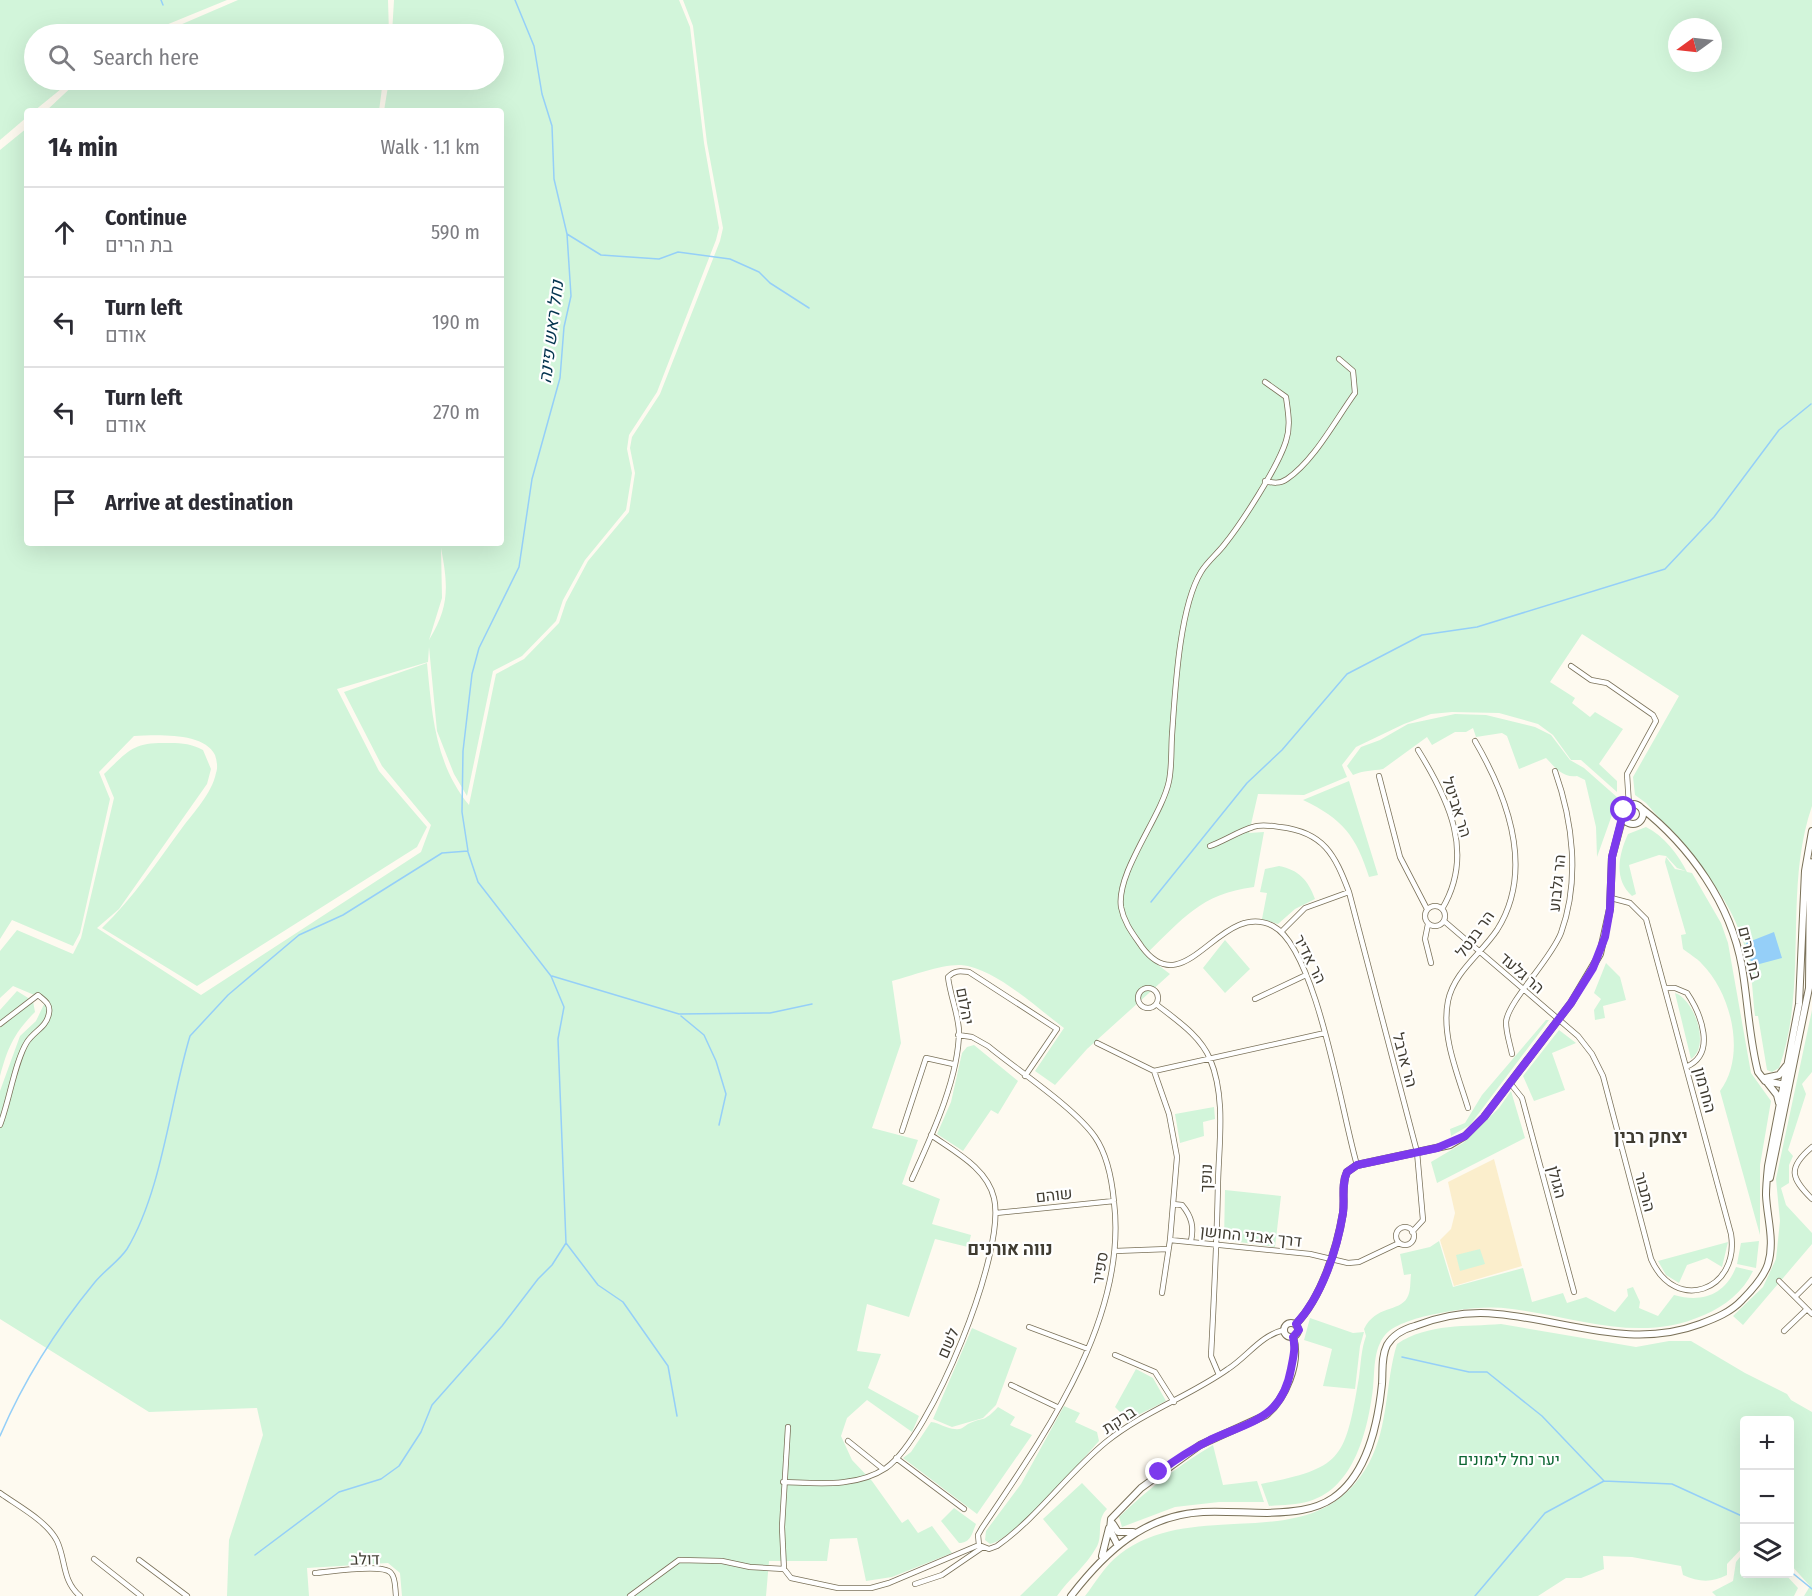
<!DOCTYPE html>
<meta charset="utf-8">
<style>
body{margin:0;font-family:"Fira Sans Condensed",Heebo,sans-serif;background:#f7f7f7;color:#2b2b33}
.controls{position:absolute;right:18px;bottom:18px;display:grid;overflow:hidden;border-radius:6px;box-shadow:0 6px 24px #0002}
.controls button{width:54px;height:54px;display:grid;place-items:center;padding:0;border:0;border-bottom:2px solid #e1e1e2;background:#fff;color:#2b2b33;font:30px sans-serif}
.compass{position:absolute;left:1668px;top:18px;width:54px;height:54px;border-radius:50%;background:#fff;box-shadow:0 6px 24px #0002;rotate:255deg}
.stop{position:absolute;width:18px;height:18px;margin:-14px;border:4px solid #7c3aed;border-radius:50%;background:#fff}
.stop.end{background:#7c3aed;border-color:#fff;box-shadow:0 2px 6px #0008}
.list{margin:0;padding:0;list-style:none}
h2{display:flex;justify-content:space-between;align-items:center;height:78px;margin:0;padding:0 24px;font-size:26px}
h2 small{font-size:20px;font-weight:400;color:#7c7c81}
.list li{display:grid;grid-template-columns:39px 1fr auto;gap:18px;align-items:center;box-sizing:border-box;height:90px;padding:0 24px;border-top:2px solid #e1e1e2}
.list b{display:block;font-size:22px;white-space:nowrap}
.list p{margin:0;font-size:20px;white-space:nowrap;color:#7c7c81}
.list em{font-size:20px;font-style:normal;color:#7c7c81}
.icon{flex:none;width:33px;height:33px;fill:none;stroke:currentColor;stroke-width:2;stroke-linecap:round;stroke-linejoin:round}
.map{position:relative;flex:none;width:1812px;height:1596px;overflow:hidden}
.search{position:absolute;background:#fff;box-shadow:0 6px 24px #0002;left:24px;top:24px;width:480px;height:66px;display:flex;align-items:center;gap:15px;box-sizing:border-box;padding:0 21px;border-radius:33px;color:#7c7c81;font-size:22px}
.panel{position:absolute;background:#fff;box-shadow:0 6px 24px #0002;left:24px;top:108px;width:480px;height:438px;border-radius:6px}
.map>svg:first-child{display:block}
</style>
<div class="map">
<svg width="1812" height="1596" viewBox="0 0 1812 1596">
<rect width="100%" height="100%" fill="#fefaf0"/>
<path fill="#fbeecc" d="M1494,1159l28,107 -68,20 -14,-46 11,-11 4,-16 -7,-31z"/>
<path fill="#d2f5da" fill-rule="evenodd" d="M0,0h227l-83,34h-110v46h38l-38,31h-7v6l-27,23z
M238,0h150l1,34h-230z
M394,0h285l11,27 14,116 15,85 -3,12 -59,152 -28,43 -2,14 5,24 -6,37 -41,50 -22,40 -7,21 -34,35 -29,15 -26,125 -13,-22 -17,-43 -8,-84 -1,15 -91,27 42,82 48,56 -10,20 -220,139 -95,-58c31,-30 55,-66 80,-100 12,-16 30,-35 34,-55 2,-5 1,-12 -1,-18 -11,-23 -59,-20 -81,-19l-35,36 11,27 -30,134 -7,13 -61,-26 -12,19v-789l27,-22v415h474v-432h-117l5,-31h105v-46h-102zM441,548c7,37 9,58 -12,92l13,-42z
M683,0h1129v806c-29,84 -3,178 -33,262l-7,4 -5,-2 -9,-54h-3c-2,-15 -2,-31 -5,-46 -10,-69 -61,-118 -104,-167l-11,-8 -2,-18 46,-81 -97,-62 -32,48 25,16 -3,5 18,14 5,-5 28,17 -24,35 18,17v11l-36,-32h-10l-18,-25 -15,-11 -39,-11 -47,-1 -21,2 -27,10 -48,23 -14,18 5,12 -43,18 -46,-1 -9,39 15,-1 -10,55c-54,7 -71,32 -109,68l25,19 -83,75 -32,36 -20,-14 29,-43c-27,-20 -69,-60 -103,-63 -19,-1 -50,11 -69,16l9,62 -29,85 46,12 -16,44 38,15 -8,25 39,11 -3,12 -33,-8 -26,78 -42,-13 -10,47 24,3 -13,34 51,28 -7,16 -45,-32 -20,18 -6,18 11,24 20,21 30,42 6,-4 10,14 14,-7 20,27 -60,24 -26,4 -9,-43 -27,1 -3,22h-58l-3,35h-364l-2,-23 -12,-10 -81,5 2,28h-82l2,-56 34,-105 -6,-27 -108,4 -149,-93v-228l20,-55 16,-15 10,-21 -33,-14 -13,12v-47l17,-21 56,24 8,-16 33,-140 -10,-24c26,-25 29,-32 66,-31 13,0 22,1 33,7l8,19 -4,15 -88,125 -22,19 104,67 220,-143 10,-27 -49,-59 -38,-74 83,-29c5,51 8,101 42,142l27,-131 28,-15 35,-36 7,-21 22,-41 41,-49 6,-39 -5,-25 2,-11 28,-43 60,-153 3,-13 -16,-85 -14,-117zM1677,27h36v36h-36z
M79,80h304l-4,31h-333z
M1455,714l31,1 49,12 16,8 19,25 14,8 34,30 -21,59 -1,-30 -11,-47 -8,-4c-15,2 -22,-9 -31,-18l-27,11 -12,-33 -5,-3 -26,4 -3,-9 -7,4h-11l-23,13 -5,-8 -44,32c-11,2 -19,1 -30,6l-6,-9 14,-19 19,-7 28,-16z
M1349,781l29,94 -9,2c-13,-41 -26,-58 -66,-77z
M1646,827c18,9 32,27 41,45l5,1 29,50 7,20 23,130 20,28 -11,64v70l-40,-144c27,-36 11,-98 -18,-127 -5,-6 -13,-10 -19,-15l-2,-14 5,-1 -21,-72 1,-5 9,12 11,2 -9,-3 -11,-12 -7,-1 -30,10 7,29 -4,2c-19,-17 -13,-42 -4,-62z
M1279,866c20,4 29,14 36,33l-20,10 -17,15 -16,-5 5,-26 -7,-1 5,-23z
M1225,940l25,29 -25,24 -22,-25z
M1606,963l14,14 6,23 -23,6 2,12 -10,2 -1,-10 7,-11 -7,-6z
M17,991l16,10 2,11c-21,21 -27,35 -35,64v-66z
M1675,993c19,6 36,53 16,66z
M1812,1010v62l-10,12 4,10 -18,56 5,6 -4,9v18l-8,5 5,17 26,28v11l-69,81 -10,-9 30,-29 13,-28 4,-38 -4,-42z
M1546,1020h3l-79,105 -19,11 -1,-7 15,-6 17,-28z
M1559,1030l17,13 -24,10 13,37 -31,11 -11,-25z
M974,1045l44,36 -20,33 -7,-4 -28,41 -26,-17 14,-32 11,-49 5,-6z
M1511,1091l14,47 -88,45 -6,-21 32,-19 36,-35z
M1214,1107l1,12 -12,3 1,14 -24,7 -5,-29z
M1225,1190l56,6 -6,51 -51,-7z
M1439,1241l14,46 70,-19 9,34 31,-9 4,10 19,-6 29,15 13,-16 -1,-7 6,-2 7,15 -1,6 19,8 16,-21c28,8 51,0 62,-28l17,4c-10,21 -28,35 -49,44 -65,29 -126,2 -192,-6 -29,-4 -58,1 -86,7 -12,3 -33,9 -41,19 -12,15 -10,35 -12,53 -5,41 -18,99 -63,113 -13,4 -27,4 -41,5l-8,-22c82,-16 84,-25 98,-107 2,-14 2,-27 7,-41l-2,-7c12,-24 35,-17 43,-31 4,-6 3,-16 4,-24l-7,1 -4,-21 30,-7z
M1759,1241l-3,27 -19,-4 4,-21z
M1728,1242l-6,25 -15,-9 -20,7 -8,18 -13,-8 -8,-14z
M1480,1249l5,15 -25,7 -4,-16z
M1310,1318l43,15 11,-1 -4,14 -5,43 -32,-3 9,-37 -28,-9z
M1501,1324l135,23 33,-6h22l54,32 42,21 4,6 21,12v184h-8l6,-10 -20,-22v-144h-46v126l-17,18v11c-16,8 -28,7 -44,0l-2,-9 -49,-9 -29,-1 1,13 -23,9h-15l-28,18h-453c11,-14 20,-31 35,-42 78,-60 195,8 249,-91 20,-37 16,-80 28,-119 31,-21 70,-17 104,-20z
M972,1328l45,20 -21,57 -13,13 -31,9 -19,-8z
M1136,1369l17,9 13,23 -38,19 -13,-13z
M1064,1406l16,7 -5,9 22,10 2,9c-18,20 -87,100 -109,103l-5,-4 1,-9 35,-47z
M998,1407l17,10 -5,8 22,10 -55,79 -74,-56 8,-6 20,-30c9,1 16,7 24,7 7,1 8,-2 13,-5 16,-8 14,0 30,-17z
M1213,1445l10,40 34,-4 7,21h-45l-44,5 -53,20 -3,-10c29,-28 60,-52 94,-72z
M1082,1483l25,26c-12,12 -3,27 -11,39 -10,18 -27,31 -39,48h-37l48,-47 -25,-30z
M954,1508l22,16c-4,9 -5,19 -17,19l-18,-22z
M1744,1552v22h41l13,14 -4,8h-78l-4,-4 21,-11 3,-19z"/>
<path fill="#95cff8" d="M1774,932l8,26 -30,8 -6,-23z"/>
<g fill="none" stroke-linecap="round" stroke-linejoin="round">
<path stroke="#95cff8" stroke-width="1.5" d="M161,0l2,5
M567,234l34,21 58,4 19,-7 52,7 29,13 11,11 39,25
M1151,902l96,-119 35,-33 65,-76 75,-39 55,-8 188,-58 49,-52 65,-87 32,-26
M552,976l127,38 91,-1 42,-9
M681,1016l23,19 12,26 10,33 -7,31
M566,1243l32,42 25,17 45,64 9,50
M1402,1357l67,15h18l55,44 62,65
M0,1436c23,-54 58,-109 95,-154 10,-12 24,-21 32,-33 35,-58 43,-147 63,-213l38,-41 71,-60 44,-20 99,-62 26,-2 -6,-39 1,-61 9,-77 7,-26 40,-81 13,-88 28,-101 4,-51 7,-31 -4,-62 -13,-55 -2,-53 -10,-32 -8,-48 -19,-46
M255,1555l84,-63 42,-13 18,-13 22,-34 11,-27 70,-79 36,-47 14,-14 14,-22 -8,-204 6,-32 -13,-31 -73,-94 -10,-30
M1790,1571l22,18
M1475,1596l70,-83 59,-32 68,3 72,33"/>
<defs>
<path id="street" d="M1265,382l21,15c2,15 5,29 0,44 -8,26 -45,83 -62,104 -7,9 -17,17 -23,27 -22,36 -26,121 -29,163 -1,15 0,31 -3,46 -7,35 -53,91 -48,126 3,16 12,27 21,40 44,59 78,-48 131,-21 44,23 69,189 84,239
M1265,481c8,2 15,3 22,-2 27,-18 49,-60 68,-86l-2,-22 -14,-12
M1571,666l20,14 16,3 46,32 3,6 -29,53 2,31
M1418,750c31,50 57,104 24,159
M1379,776l21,81 27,52
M1210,846c14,-5 29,-15 43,-19 8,-3 19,-1 27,0 44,5 55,28 69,65l68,260 6,68 -11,12
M1425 916a10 10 0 1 1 20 0a10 10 0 1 1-20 0Z
M1444,921l134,115 14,18 11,22 48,183c24,55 89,32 80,-25l-85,-315 -16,-16 -19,-5
M1428,924l-3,15 6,24
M1282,931l23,-23 44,-16
M1138 998a10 10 0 1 1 20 0a10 10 0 1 1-20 0Z
M1665,988h10l12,5c14,21 30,61 -1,74
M1255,999l51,-24
M1156,1004c20,16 44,31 54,55 16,38 9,84 8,123 -1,58 -4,116 -7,174l8,19
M0,1024l38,-29c6,5 13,9 11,18 -2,14 -15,18 -22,29 -12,19 -18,60 -27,83
M958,1035l14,2 16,9c29,24 87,62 107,91 13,19 17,43 19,65 14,117 -70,234 -132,326l-4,7 1,10
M1097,1043l57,28 171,-38
M1512,1054c-2,-10 -6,-21 -6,-32 2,-21 44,-61 55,-89 19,-53 12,-111 -6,-162
M1154,1071l15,43 8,43 -7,83 -8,53
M1510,1083l12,15 52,194
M1468,1108c-10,-33 -27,-72 -20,-107 6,-29 33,-47 49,-71 38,-60 10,-134 -22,-189
M902,1131l24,-73 27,6
M1812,1147c-25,21 -21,31 0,52
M912,1179c19,-42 47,-101 47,-148 -1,-18 -9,-36 -11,-54 7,-7 12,-6 21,-5l88,57 -32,47
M1173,1204l9,1c10,12 12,22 9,36
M996,1213l118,-12
M1396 1236a9 9 0 1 1 18 0a9 9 0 1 1-18 0Z
M1170,1240l140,14 38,9 11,-1 40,-19
M1115,1251l53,-2
M1779,1281l33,33
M1795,1297l17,-17
M1029,1327l59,22
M1784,1331l23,-22
M1115,1355l40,17 19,30
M1011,1385l46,22
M788,1427l-6,100 2,42 7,9 47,10h33l18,-5 90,-38
M848,1441l35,28
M896,1458l68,51
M783,1482c34,1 73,6 103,-14 45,-32 121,-217 108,-270 -7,-30 -39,-46 -63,-63
M0,1493c18,13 47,28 57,48 9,19 5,40 23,55
M979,1545l10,4 8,-3c41,-29 70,-72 109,-104 37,-30 84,-46 122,-73 19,-12 33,-34 56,-39
M94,1559l47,37
M139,1560l48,36
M315,1573c14,-1 68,-10 76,0 5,5 4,16 5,23
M915,1584l27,-9 41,-28
M630,1596l49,-36 43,1 28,6 34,2"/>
<path id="secondary" d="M1623 814a10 10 0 1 1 20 0a10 10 0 1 1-20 0Z
M1640,807c50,39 91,97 102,160 6,35 7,71 16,105l7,9 21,4
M1765,1078l14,-3 7,-9
M1766,1081l11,14 2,8
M1770,1178l39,-190 1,-126
M1284 1330a7 7 0 1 1 14 0a7 7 0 1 1-14 0Z
M1296,1324c25,-26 41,-75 47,-111 2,-14 -2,-28 4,-41l10,-7 93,-20 15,-9 19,-19 87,-114 29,-49 10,-45 2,-52 11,-41
M1113,1524l5,8h15
M1117,1544l-7,-14 1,-11 30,-31 59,-43 66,-30c19,-16 35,-52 27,-78
M1102,1556l7,-28
M1071,1596c34,-44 73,-81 132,-84 21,-1 43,1 64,1 23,-1 47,-2 66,-15 35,-24 45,-75 49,-114 1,-13 -1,-27 5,-39 6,-10 17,-16 28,-19 26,-10 54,-15 82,-12 69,6 134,36 203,10 16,-6 31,-12 42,-24 10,-10 22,-23 26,-36 7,-23 -1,-46 -2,-69 0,-9 1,-19 2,-29l31,-162 6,-133 7,-40"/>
</defs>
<use href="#street" stroke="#7a7159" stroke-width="6"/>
<use href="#secondary" stroke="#7a7159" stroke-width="8"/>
<use href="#street" stroke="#fff" stroke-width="4.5"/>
<use href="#secondary" stroke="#fff" stroke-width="6"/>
</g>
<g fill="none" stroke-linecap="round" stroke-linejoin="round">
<path stroke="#7c3aed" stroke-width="8" d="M1159,1472c16,-12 33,-23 51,-32 41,-19 72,-21 81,-71 2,-11 5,-21 2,-32l6,-7 -3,-6c26,-28 41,-74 47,-111 2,-14 -2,-28 4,-41l10,-7 80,-17 28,-12 19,-19 87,-114 22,-35 12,-31 5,-28 2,-52 12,-47"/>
</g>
<g text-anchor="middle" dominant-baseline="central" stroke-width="4.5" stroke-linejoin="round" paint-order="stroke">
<g font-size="16" fill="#403c32" stroke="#fff">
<text transform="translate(1457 807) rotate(72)">הר אביטל</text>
<text transform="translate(1557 883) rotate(-84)">הר גלבוע</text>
<text transform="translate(1475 934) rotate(-54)">הר בנטל</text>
<text transform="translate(1750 953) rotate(76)">בת הרים</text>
<text transform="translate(1310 959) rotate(63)">הר אדיר</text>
<text transform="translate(1522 973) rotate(41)">הר גלעד</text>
<text transform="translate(965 1006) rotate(79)">יהלום</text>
<text transform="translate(1405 1060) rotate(75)">הר ארבל</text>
<text transform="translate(1705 1090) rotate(75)">החרמון</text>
<text transform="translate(1206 1178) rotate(-88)">נופך</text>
<text transform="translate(1557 1182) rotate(75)">הגולן</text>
<text transform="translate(1645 1192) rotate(75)">התבור</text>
<text transform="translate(1054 1195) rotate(-6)">שוהם</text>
<text transform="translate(1251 1236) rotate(6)">דרך אבני החושן</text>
<text transform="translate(1100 1268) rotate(-81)">ספיר</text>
<text transform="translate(948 1343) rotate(-67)">לשם</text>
<text transform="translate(1119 1420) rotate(-33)">ברקת</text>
<text transform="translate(365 1559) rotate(-1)">דולב</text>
</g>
<g font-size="16" fill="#0d6633" stroke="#fff">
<text x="1509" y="1459">יער נחל לימונים</text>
</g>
<g font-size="18" font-style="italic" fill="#053550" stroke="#fff">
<text transform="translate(551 332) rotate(-83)">נחל ראש פינה</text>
</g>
<g font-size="18" font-weight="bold" fill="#403c32" stroke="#fff">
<text x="1651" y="1137">יצחק רבין</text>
<text x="1010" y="1249">נווה אורנים</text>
</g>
</g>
</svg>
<div class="controls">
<button>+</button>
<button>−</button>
<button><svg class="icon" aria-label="layers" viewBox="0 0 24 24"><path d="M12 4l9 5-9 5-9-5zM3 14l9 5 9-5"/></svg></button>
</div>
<svg class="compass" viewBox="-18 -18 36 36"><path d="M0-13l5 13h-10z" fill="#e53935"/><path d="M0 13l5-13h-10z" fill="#7c7c81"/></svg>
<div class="stop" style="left:1624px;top:810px"></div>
<div class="stop end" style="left:1159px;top:1472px"></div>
<div class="search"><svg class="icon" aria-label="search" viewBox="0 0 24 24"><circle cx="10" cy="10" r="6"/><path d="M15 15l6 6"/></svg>Search here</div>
<section class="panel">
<h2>14 min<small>Walk · 1.1 km</small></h2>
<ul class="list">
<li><svg class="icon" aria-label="ahead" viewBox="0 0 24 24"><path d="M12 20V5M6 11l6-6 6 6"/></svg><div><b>Continue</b><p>בת הרים</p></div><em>590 m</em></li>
<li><svg class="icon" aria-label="left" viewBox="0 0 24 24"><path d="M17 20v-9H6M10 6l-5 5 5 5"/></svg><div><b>Turn left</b><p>אודם</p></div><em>190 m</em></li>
<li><svg class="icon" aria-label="left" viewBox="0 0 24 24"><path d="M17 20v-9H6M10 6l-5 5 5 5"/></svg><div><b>Turn left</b><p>אודם</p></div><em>270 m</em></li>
<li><svg class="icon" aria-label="arrive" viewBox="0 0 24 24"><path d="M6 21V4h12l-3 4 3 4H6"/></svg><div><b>Arrive at destination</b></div></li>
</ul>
</section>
</div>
